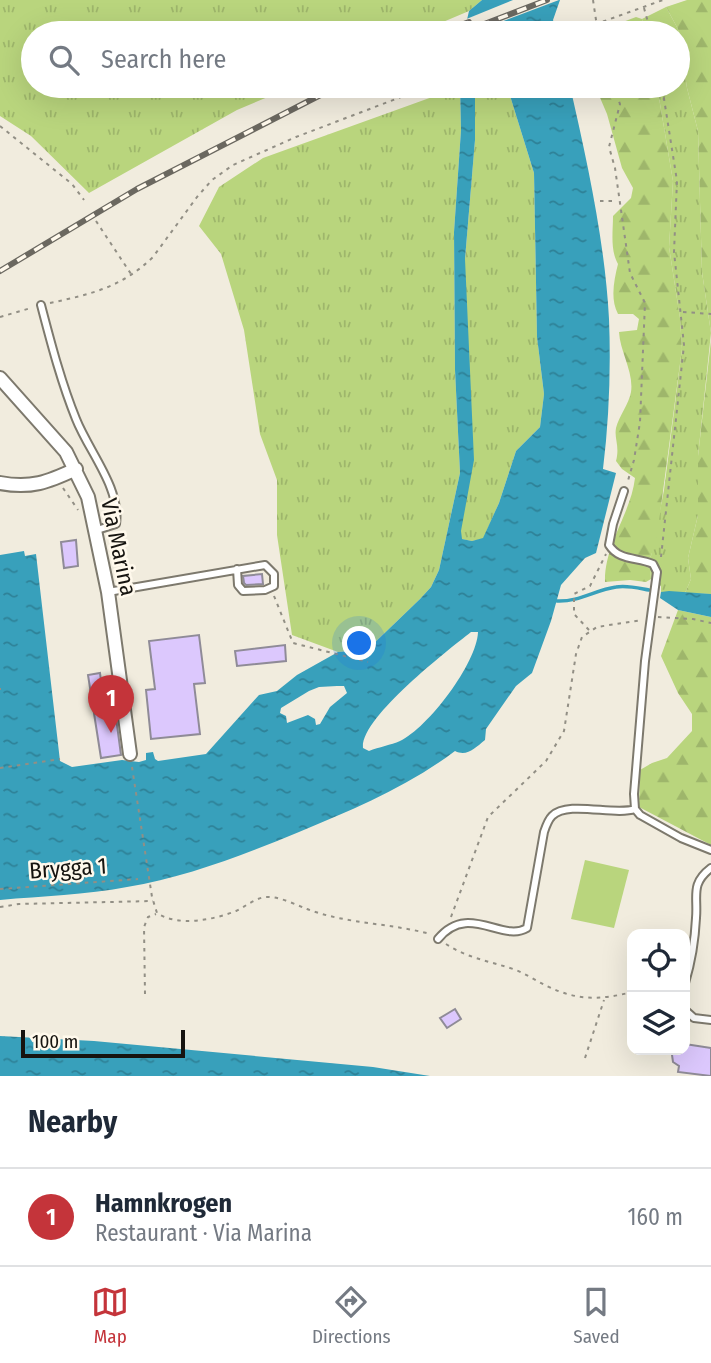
<!DOCTYPE html>
<meta charset="utf-8">
<style>
body{margin:0;font-family:"Fira Sans Condensed",sans-serif;background:#f6f6f7;color:#1f2937}
.controls{position:absolute;right:21px;bottom:21px;display:grid;overflow:hidden;border-radius:14px;box-shadow:0 7px 28px #0002}
.controls button{width:63px;height:63px;display:grid;place-items:center;padding:0;border:0;border-bottom:2px solid #e0e1e3;background:#fff;color:#1f2937;font:35px sans-serif}
.scale{position:absolute;left:21px;bottom:18px;width:164px;box-sizing:border-box;padding-left:7px;border:4px solid #161410;border-top:0;font-size:19px;line-height:24px;white-space:nowrap;color:#161410;-webkit-text-stroke:5px #fff9ec;paint-order:stroke}
.you{position:absolute;left:360px;top:644px;width:24px;height:24px;margin:-18px;border:5px solid #fff;border-radius:50%;background:#1a73e8;box-shadow:0 0 0 10px #1a73e833}
.badge{display:grid;place-items:center;width:46px;height:46px;border-radius:50%;background:#c4343a;color:#fff;font-size:23px;font-weight:700}
.pin{position:absolute;translate:-50% -58px;filter:drop-shadow(0 2px 4px #0008)}
.pin::after{content:'';position:absolute;top:37px;width:24px;height:21px;background:inherit;clip-path:polygon(0 0,100% 0,50% 100%)}
.list{margin:0;padding:0;list-style:none}
h2{display:flex;justify-content:space-between;align-items:center;height:91px;margin:0;padding:0 28px;font-size:30px}
h2 small{font-size:23px;font-weight:400;color:#747a83}
.list li{display:grid;grid-template-columns:46px 1fr auto;gap:21px;align-items:center;box-sizing:border-box;height:98px;padding:0 28px;border-top:2px solid #e0e1e3}
.list b{display:block;font-size:26px;white-space:nowrap}
.list p{margin:0;font-size:23px;white-space:nowrap;color:#747a83}
.list em{font-size:23px;font-style:normal;color:#747a83}
.icon{flex:none;width:38px;height:38px;fill:none;stroke:currentColor;stroke-width:2;stroke-linecap:round;stroke-linejoin:round}
.map{position:relative;flex:none;width:711px;height:1076px;overflow:hidden}
.search{position:absolute;background:#fff;box-shadow:0 7px 28px #0002;left:21px;right:21px;top:21px;height:77px;display:flex;align-items:center;gap:18px;box-sizing:border-box;padding:0 24px;border-radius:38px;color:#747a83;font-size:26px}
.sheet{height:189px;background:#fff}
nav{display:flex;justify-content:space-around;align-items:center;box-sizing:border-box;height:98px;border-top:2px solid #e0e1e3;background:#fff;font-size:19px;color:#747a83}
nav a{display:grid;justify-items:center;gap:4px}
nav .on{color:#c4343a}
.map>svg:first-child{display:block}
</style>
<div class="map">
<svg width="711" height="1076" viewBox="0 0 711 1076">
<defs>
<pattern id="grass-tufts" width="24" height="20" patternUnits="userSpaceOnUse" patternTransform="scale(1.75)"><rect width="24" height="20" fill="#b9d57d"/><path d="M3 7l-1-3M5 7V3M7 7l1-3M15 17l-1-3M17 17v-4M19 17l1-3" fill="none" stroke="#9eb66b"/></pattern>
<pattern id="forest-firs" width="22" height="20" patternUnits="userSpaceOnUse" patternTransform="scale(1.75)"><rect width="22" height="20" fill="#b9d57d"/><path d="M5 1l3.5 6h-7zM16 11l3.5 6h-7z" fill="#9eb66b"/></pattern>
<pattern id="water-ripples" width="26" height="14" patternUnits="userSpaceOnUse" patternTransform="scale(1.75)"><rect width="26" height="14" fill="#38a0bb"/><path d="M2 4q2-2 4 0t4 0M15 11q2-2 4 0t4 0" fill="none" stroke="#2e8197"/></pattern>
</defs>
<rect width="100%" height="100%" fill="#f1ecde"/>
<path fill="url(#grass-tufts)" d="M0,0h482l-13,11 -52,22h-384v53h261l-57,24 -148,83 -58,-57 -31,-20z
M666,7l12,22 9,59 11,43 4,141 9,61 -13,123v59l-10,43 3,21 -6,14 -24,-1v-6l-10,-7 -1,-10 -6,-4 7,-9 13,-66 18,-141 -2,-31 -11,-71 4,-66 -16,-95h21v-53h-31l-5,-14z
M475,86h32l27,87 3,164 7,57 -4,33 -24,24 -17,52 -16,36 -11,2 -11,-2v-8l4,-272 10,-119z
M460,87l1,43 -7,102 1,138 5,103 -21,97 -8,17 -11,12 -53,51 -29,2 -46,-17 -15,-100v-55l-17,-46 -16,-104 -23,-76 -22,-28 20,-39 44,-29z"/>
<path fill="url(#forest-firs)" d="M687,0h24v333l-9,-61 -4,-141 -11,-43 -9,-59 -12,-22z
M636,17l6,2 5,14h-53z
M595,86h62l16,95 -4,66 11,71 2,31 -25,187 -6,20 -7,9 6,4 1,10 -5,3 -16,-2 -25,2c-1,-37 26,-69 30,-104l-13,-9 -6,-8c4,-15 -2,-22 0,-33 3,-12 13,-24 15,-36 3,-20 -11,-40 -12,-60l18,-2 2,-11 -6,-5h-15c-8,-15 -4,-34 0,-50 -8,-14 -5,-32 -5,-48l18,-18 2,-10 -11,-20 -15,-54z
M711,340v254l-26,-1 6,-14 -3,-21 10,-43v-59z
M678,610l33,7v228l-72,-38 1,-37 12,-7 15,-5 25,-27v-17l-14,-21 -17,-37z"/>
<path fill="#b9d57d" d="M585,860l44,10 -15,58 -43,-9z"/>
<path fill="url(#water-ripples)" fill-rule="evenodd" d="M482,0h78l-7,20 4,13h-93l5,-22z
M460,86h15v54l-10,119 9,201 -13,71 1,8 10,2 11,-3 16,-35 17,-52 24,-24 4,-33 -7,-57 -3,-164 -27,-87h63c17,75 35,156 39,233 2,50 0,101 -6,150l13,4 -20,80 -11,5 -24,27 -10,36 -19,52 -16,13 -30,43 -1,11c-10,8 -18,17 -30,11 -48,36 -101,58 -156,81 -56,23 -112,45 -172,55 -41,8 -85,9 -127,13v-345l24,-4 1,5 11,-2 24,207 12,6 50,-7 17,2 7,-2v-7l7,-1 2,7 3,2 48,-7 53,-59 18,-4 20,-16 41,-23 29,-2 53,-51 11,-12 8,-17 21,-97 -5,-103 -1,-138 7,-102zM471,632h7c-1,31 -50,96 -78,109 -9,4 -21,6 -31,10l-6,-3c-3,-30 84,-97 108,-116zM337,686h7l3,7 -17,14 -10,17 -4,1 -1,-6 -7,-4 -21,8 -1,-7 -6,-3 1,-5 28,-17 10,-4z
M669,591l42,3v23l-33,-7 -18,-12 1,-6z
M0,1036l94,5 279,26 57,9h-430z"/>
<path fill="#f1ecde" d="M513,0h46l-87,33h-11l3,-13z"/>
<g fill="none" stroke-linecap="round" stroke-linejoin="round">
<path stroke="#38a0bb" stroke-width="3.5" d="M557,601c22,1 38,-11 59,-14 11,-2 22,1 33,3"/>
</g>
<path fill="#dcc8fd" stroke="#8f8b97" stroke-width="2" d="M76,540l2,26 -14,2 -3,-26z
M262,574l1,10 -17,1 -2,-2 -1,-7z
M199,635l6,48 -11,1 6,50 -49,5 -5,-49 9,-1 -6,-48z
M285,645l1,16 -49,5 -2,-15z
M100,673l5,38 10,-1 6,45 -20,3 -13,-83z
M455,1009l6,10 -14,9 -7,-10z
M685,1044l26,4v28l-33,-4 1,-6 -6,-4 -1,-7 3,-5h10z"/>
<g fill="none" stroke-linecap="round" stroke-linejoin="round">
<defs>
<path id="lane" d="M41,305c10,38 20,77 35,114 13,33 45,69 40,105l-19,6
M624,491l-11,33 -4,21c10,16 28,12 44,19l4,8 -12,89 -11,133 1,15 5,6 41,23 30,12
M108,592l157,-27 9,9v12l-9,4 -22,1 -5,-6 -1,-16
M438,939c30,-37 64,4 89,-11l17,-96c2,-6 4,-12 8,-16 16,-16 62,0 83,-7
M685,983c6,-20 10,-44 11,-65 2,-22 -6,-34 15,-50
M685,1010l9,8 17,2"/>
<path id="street" d="M0,378l66,74 22,45 20,95 22,162
M0,483c31,6 48,-1 76,-14"/>
</defs>
<use href="#lane" stroke="#7d796d" stroke-width="10"/>
<use href="#street" stroke="#7d796d" stroke-width="16"/>
<path stroke="#928f85" stroke-width="2" stroke-dasharray="3.5 5" stroke-linecap="butt" d="M593,0l5,33
M644,8l7,25
M571,33l92,-33
M613,86l7,18 -11,43 6,21 15,105 15,30 -5,119 -6,38 -7,24
M0,126l72,58 12,16
M600,201h17
M96,221l35,53
M50,303c42,-9 72,-16 103,-46l44,-60 15,-17 21,-15 63,-28 134,-51
M683,312l28,2
M0,317l31,-9
M63,488l15,22
M661,557l23,-212 -10,-93 3,-71 -15,-95
M274,596l19,47 75,19
M658,617l35,2 18,4
M589,630l-15,-16v-20l16,-8 16,-32
M0,689h1
M132,767l20,130 5,16c21,14 56,7 79,-2 10,-5 18,-12 29,-14 14,-1 29,7 42,12 39,15 83,14 123,25
M0,768l60,-9
M0,889l138,-10
M0,907l19,-3 134,-3
M451,917l37,-100 58,-56 18,-30 12,-77 6,-17 15,-10 45,-7
M446,944c21,14 43,17 67,25 12,4 23,12 34,17 30,15 54,14 85,6
M145,994l-1,-67 4,-10 8,-3
M585,1058l19,-58"/>
<use href="#lane" stroke="#fff" stroke-width="6"/>
<use href="#street" stroke="#fff" stroke-width="12"/>
<defs>
<path id="rail" d="M440,33l29,-11
M461,33l86,-33
M0,271l137,-82 201,-103"/>
</defs>
<use href="#rail" stroke="#6b6860" stroke-width="6"/>
<use href="#rail" stroke="#fff9ec" stroke-width="3.5" stroke-dasharray="10" stroke-linecap="butt"/>
</g>
<g text-anchor="middle" dominant-baseline="central" stroke-width="5" stroke-linejoin="round" paint-order="stroke">
<g font-size="23" fill="#161410" stroke="#fff9ec">
<text transform="translate(119 547) rotate(78)">Via Marina</text>
<text transform="translate(68 868) rotate(-4)">Brygga 1</text>
</g>
</g>
</svg>
<div class="controls">
<button><svg class="icon" aria-label="locate" viewBox="0 0 24 24"><circle cx="12" cy="12" r="6"/><path d="M12 2v4M12 18v4M2 12h4M18 12h4"/></svg></button>
<button><svg class="icon" aria-label="layers" viewBox="0 0 24 24"><path d="M12 4l9 5-9 5-9-5zM3 14l9 5 9-5"/></svg></button>
</div>
<div class="scale">100 m</div>
<div class="you"></div>
<div class="pin badge" style="left:111px;top:733px">1</div>
<div class="search"><svg class="icon" aria-label="search" viewBox="0 0 24 24"><circle cx="10" cy="10" r="6"/><path d="M15 15l6 6"/></svg>Search here</div>
</div>
<section class="sheet">
<h2>Nearby<small></small></h2>
<ul class="list">
<li><span class="badge">1</span><div><b>Hamnkrogen</b><p>Restaurant · Via Marina</p></div><em>160 m</em></li>
</ul>
</section>
<nav>
<a class="on"><svg class="icon" aria-label="map" viewBox="0 0 24 24"><path d="M3 6l6-2 6 2 6-2v14l-6 2-6-2-6 2zM9 4v14M15 6v14"/></svg>Map</a>
<a><svg class="icon" aria-label="directions" viewBox="0 0 24 24"><path d="M12 3l9 9-9 9-9-9zM9 14v-3h6M13 9l2 2-2 2"/></svg>Directions</a>
<a><svg class="icon" aria-label="saved" viewBox="0 0 24 24"><path d="M7 4h10v16l-5-4-5 4z"/></svg>Saved</a>
</nav>
